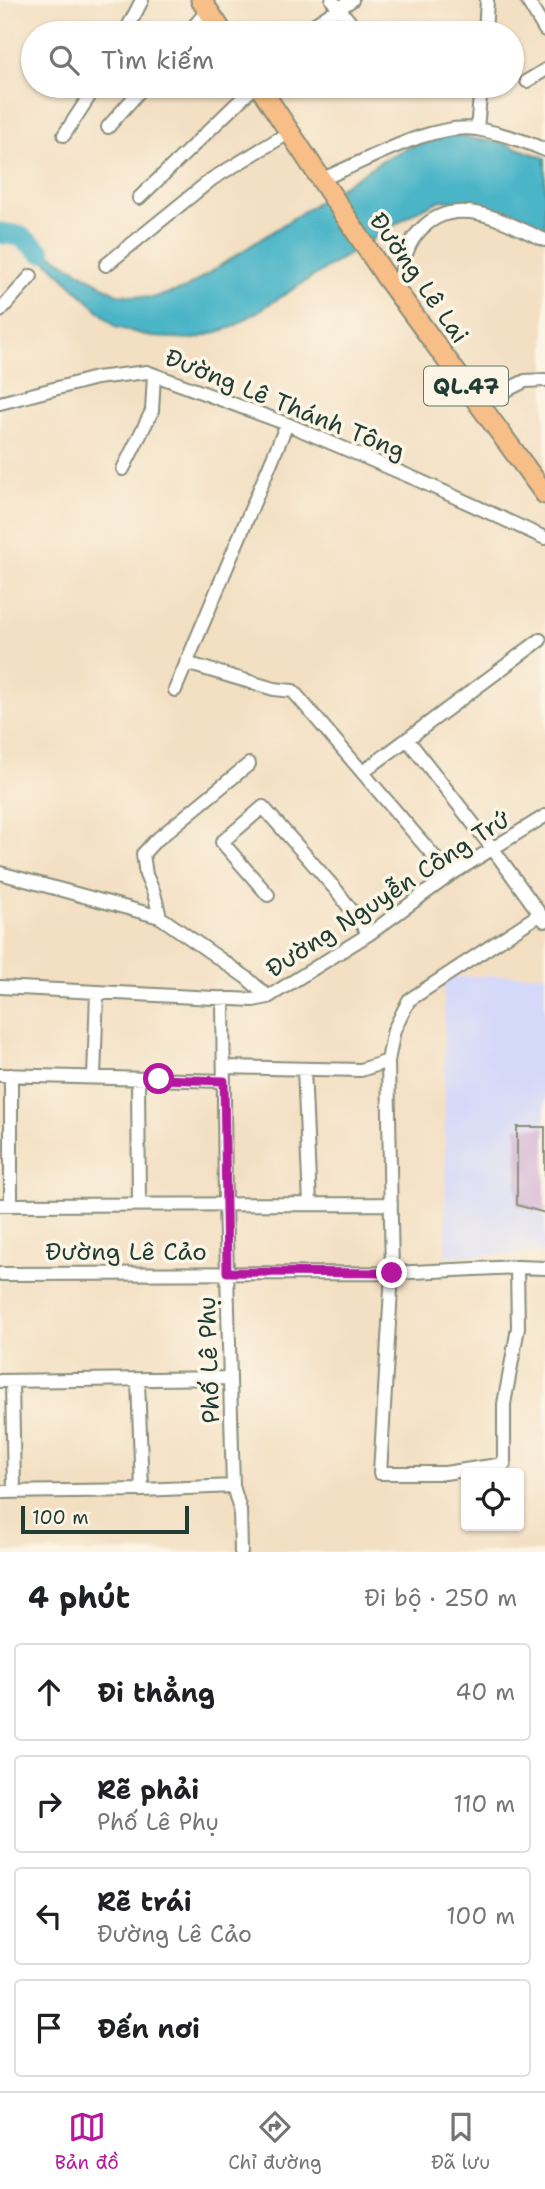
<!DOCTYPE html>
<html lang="vi">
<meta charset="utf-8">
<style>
body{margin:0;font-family:"Shantell Sans",sans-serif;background:#f2f2f2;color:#202124}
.controls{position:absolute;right:21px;bottom:21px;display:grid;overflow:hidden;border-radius:7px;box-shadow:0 2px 5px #0004}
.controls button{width:63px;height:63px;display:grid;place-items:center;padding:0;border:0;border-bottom:2px solid #e0e0e0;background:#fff;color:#202124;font:35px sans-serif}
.scale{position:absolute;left:21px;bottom:18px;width:168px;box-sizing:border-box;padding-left:7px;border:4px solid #1f3d34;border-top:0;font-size:19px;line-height:24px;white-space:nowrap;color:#1f3d34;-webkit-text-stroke:5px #fcf5e5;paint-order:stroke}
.stop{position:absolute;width:21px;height:21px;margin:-16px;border:5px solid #b5179e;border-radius:50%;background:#fff}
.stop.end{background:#b5179e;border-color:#fff;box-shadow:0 2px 7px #0008}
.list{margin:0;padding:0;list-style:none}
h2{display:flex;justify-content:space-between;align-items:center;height:91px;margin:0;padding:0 28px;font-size:30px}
h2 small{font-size:23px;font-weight:400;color:#757577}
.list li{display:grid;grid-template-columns:46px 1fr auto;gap:21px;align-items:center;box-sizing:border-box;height:98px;margin:0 14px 14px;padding:0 14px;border:2px solid #e0e0e0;border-radius:7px}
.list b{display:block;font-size:26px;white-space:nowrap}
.list p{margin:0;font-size:23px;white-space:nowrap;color:#757577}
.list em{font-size:23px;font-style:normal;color:#757577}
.icon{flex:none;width:38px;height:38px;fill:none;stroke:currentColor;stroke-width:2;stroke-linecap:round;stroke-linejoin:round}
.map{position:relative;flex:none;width:545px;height:1552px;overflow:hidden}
.search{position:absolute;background:#fff;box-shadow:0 2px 5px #0004;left:21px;right:21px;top:21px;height:77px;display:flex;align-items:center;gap:18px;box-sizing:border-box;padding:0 24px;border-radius:38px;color:#757577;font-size:26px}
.sheet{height:539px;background:#fff}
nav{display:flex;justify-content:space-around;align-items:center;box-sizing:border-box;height:98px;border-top:2px solid #e0e0e0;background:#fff;font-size:19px;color:#757577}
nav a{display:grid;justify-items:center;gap:4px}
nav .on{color:#b5179e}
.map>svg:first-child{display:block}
</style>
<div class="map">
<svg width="545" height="1552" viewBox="0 0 545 1552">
<rect width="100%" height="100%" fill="#fcf5e5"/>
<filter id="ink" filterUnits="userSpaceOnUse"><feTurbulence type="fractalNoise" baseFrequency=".0143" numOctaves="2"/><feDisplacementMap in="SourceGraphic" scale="14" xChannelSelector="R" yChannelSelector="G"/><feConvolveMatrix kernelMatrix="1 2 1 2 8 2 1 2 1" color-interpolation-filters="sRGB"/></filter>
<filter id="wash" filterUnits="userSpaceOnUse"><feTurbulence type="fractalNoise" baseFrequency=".00686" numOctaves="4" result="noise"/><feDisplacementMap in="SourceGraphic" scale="28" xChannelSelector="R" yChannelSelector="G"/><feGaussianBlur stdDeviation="1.57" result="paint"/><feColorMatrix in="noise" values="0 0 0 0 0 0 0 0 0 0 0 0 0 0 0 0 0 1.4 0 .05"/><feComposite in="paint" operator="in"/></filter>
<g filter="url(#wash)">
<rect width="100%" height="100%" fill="#f3dfc2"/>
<path fill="#d4d8f9" d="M545,974v279l-99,3 -2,-279z"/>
<path fill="#4bb5c8" stroke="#35797e" stroke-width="2" d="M454,135l51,9 40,14v75l-76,-30 -28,-3 -24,11 -184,116 -38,12 -43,-2 -36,-10 -96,-91 97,58 35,4 32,-9 202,-131 39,-18z"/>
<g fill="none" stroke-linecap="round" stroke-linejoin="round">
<path stroke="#4bb5c8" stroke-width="21" d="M0,233l20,3 21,16"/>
</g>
<g id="blocks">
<path fill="#c7a3d1" d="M517,1127h28v86l-28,-8z"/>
</g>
</g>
<g filter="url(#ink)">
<use href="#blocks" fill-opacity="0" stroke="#898e7b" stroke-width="2"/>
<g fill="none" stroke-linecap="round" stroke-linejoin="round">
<defs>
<path id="minor" d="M332,0l27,33
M527,0l18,30
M125,33l17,-33
M188,33l20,-23
M301,33l51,-33
M485,33l2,-33
M527,81l18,-11
M108,127l36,-41
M477,129l4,-43
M64,135l32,-49
M322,179c43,-17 109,-57 155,-50 22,4 48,12 68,21
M139,198l116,-112
M106,265l106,-86 78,-47
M397,291c5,-18 7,-42 19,-56 36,-46 88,-13 129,5
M0,311l31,-35
M0,403l96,-25 51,-6 140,52 131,56 127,58
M479,404l46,-23 20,-1
M123,469l29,-58 2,-36
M186,663l88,26 19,2 157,184
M175,690l112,-266
M407,739l86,110 52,72
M363,772l177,-132
M0,873l160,44 87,61 21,19
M268,895l-46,-53 41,-35 74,84 32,43
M160,917l-6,-24 -8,-18 -3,-21 11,-12 95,-78
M0,987l253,13 15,-3 101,-63 81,-59 95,-59
M223,998l2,205 8,283 7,24 1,42
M388,1061l4,212 -12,200h65l59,-9v-60l14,-76 -1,-61
M224,1067l137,3 27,-9 6,-31 15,-30 131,-86
M304,1069l6,135
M0,1075l224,6
M11,1075v130
M94,1077l3,-85
M138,1079l1,125
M0,1205l391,-1
M0,1274l392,-1 125,-6 28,1
M138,1380l4,110
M0,1381l230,-3
M12,1381l2,111
M0,1492l142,-2 91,-4"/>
<path id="trunk" d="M201,0l22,33
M259,86l127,191 159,217"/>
</defs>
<use href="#minor" stroke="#898e7b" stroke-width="16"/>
<use href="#trunk" stroke="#898e7b" stroke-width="23"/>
<use href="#minor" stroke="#fff" stroke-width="12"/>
<use href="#trunk" stroke="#f7be87" stroke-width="19"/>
</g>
</g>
<g fill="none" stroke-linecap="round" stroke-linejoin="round" filter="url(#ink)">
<path stroke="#b5179e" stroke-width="9" d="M159,1079l65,2 3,191 165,1"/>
</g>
<g text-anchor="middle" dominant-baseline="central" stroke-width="7" stroke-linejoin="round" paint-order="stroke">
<rect fill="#fcf5e5" stroke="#617469" stroke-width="2" x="424" y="366.5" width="84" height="39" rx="5"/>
<g font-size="23" font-weight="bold" fill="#1f3d34">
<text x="466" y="386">QL.47</text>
</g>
<g font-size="24" fill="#1f3d34" stroke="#fcf5e5">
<text transform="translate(419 278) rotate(55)">Đường Lê Lai</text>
<text transform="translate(285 404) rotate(22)">Đường Lê Thánh Tông</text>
<text transform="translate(388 894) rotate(-33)">Đường Nguyễn Công Trứ</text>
<text x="126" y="1252">Đường Lê Cảo</text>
<text transform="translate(209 1360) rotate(-92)">Phố Lê Phụ</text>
</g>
</g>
</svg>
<div class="controls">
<button><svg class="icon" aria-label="locate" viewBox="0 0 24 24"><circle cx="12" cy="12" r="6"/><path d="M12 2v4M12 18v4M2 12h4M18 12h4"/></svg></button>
</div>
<div class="scale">100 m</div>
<div class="stop" style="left:159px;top:1079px"></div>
<div class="stop end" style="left:392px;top:1273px"></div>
<div class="search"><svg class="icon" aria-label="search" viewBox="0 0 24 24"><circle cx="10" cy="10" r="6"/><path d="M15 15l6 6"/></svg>Tìm kiếm</div>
</div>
<section class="sheet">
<h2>4 phút<small>Đi bộ · 250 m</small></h2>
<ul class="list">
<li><svg class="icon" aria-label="ahead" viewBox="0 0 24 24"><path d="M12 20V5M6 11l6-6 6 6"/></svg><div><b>Đi thẳng</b></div><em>40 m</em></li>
<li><svg class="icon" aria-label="right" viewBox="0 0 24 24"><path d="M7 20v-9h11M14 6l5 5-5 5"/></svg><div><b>Rẽ phải</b><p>Phố Lê Phụ</p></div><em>110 m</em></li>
<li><svg class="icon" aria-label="left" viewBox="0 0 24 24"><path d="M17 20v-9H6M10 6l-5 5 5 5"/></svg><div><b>Rẽ trái</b><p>Đường Lê Cảo</p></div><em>100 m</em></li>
<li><svg class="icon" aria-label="arrive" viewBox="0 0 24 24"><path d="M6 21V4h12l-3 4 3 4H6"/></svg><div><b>Đến nơi</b></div></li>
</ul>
</section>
<nav>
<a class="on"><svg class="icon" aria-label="map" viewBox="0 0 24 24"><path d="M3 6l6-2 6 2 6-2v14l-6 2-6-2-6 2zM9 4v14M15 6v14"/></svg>Bản đồ</a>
<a><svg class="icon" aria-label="directions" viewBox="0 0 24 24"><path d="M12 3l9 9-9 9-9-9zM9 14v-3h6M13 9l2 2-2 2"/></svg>Chỉ đường</a>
<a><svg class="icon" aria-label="saved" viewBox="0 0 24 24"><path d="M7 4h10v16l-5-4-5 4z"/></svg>Đã lưu</a>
</nav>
